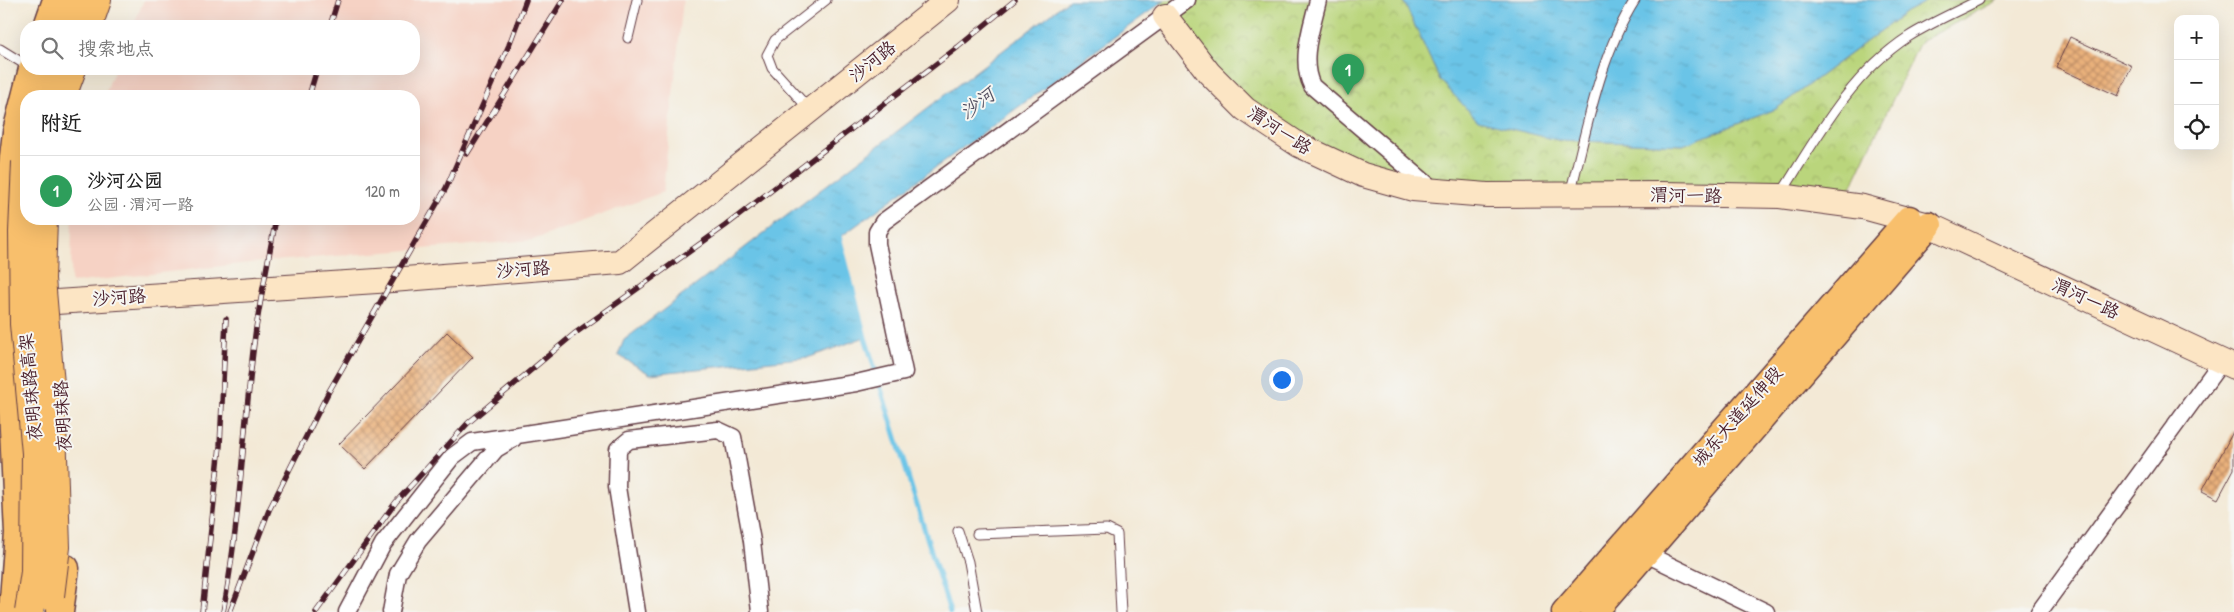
<!DOCTYPE html>
<html lang="zh">
<meta charset="utf-8">
<style>
body{margin:0;font-family:"Patrick Hand","LXGW WenKai TC",sans-serif;background:#f2f2f2;color:#222}
.controls{position:absolute;right:15px;top:15px;display:grid;overflow:hidden;border-radius:10px;box-shadow:0 5px 20px #0002}
.controls button{width:45px;height:45px;display:grid;place-items:center;padding:0;border:0;border-bottom:1px solid #e0e0e0;background:#fff;color:#222;font:25px sans-serif}
.you{position:absolute;left:1281px;top:379px;width:18px;height:18px;margin:-12px;border:4px solid #fff;border-radius:50%;background:#1a73e8;box-shadow:0 0 0 8px #1a73e833}
.badge{display:grid;place-items:center;width:32px;height:32px;border-radius:50%;background:#b5179e;color:#fff;font-size:16px;font-weight:700}
.pin{position:absolute;translate:-50% -41px;filter:drop-shadow(0 1px 2px #0008)}
.pin::after{content:'';position:absolute;top:26px;width:18px;height:15px;background:inherit;clip-path:polygon(0 0,100% 0,50% 100%)}
.list{margin:0;padding:0;list-style:none}
h2{display:flex;justify-content:space-between;align-items:center;height:65px;margin:0;padding:0 20px;font-size:21px}
h2 small{font-size:16px;font-weight:400;color:#767676}
.list li{display:grid;grid-template-columns:32px 1fr auto;gap:15px;align-items:center;box-sizing:border-box;height:70px;padding:0 20px;border-top:1px solid #e0e0e0}
.list b{display:block;font-size:19px;white-space:nowrap}
.list p{margin:0;font-size:16px;white-space:nowrap;color:#767676}
.list em{font-size:16px;font-style:normal;color:#767676}
.icon{flex:none;width:28px;height:28px;fill:none;stroke:currentColor;stroke-width:2;stroke-linecap:round;stroke-linejoin:round}
.map{position:relative;flex:none;width:2234px;height:612px;overflow:hidden}
.search{position:absolute;background:#fff;box-shadow:0 5px 20px #0002;left:20px;top:20px;width:400px;height:55px;display:flex;align-items:center;gap:12px;box-sizing:border-box;padding:0 18px;border-radius:20px;color:#767676;font-size:19px}
.panel{position:absolute;background:#fff;box-shadow:0 5px 20px #0002;left:20px;top:90px;width:400px;height:135px;border-radius:20px}
.map>svg:first-child{display:block}
</style>
<div class="map">
<svg width="2234" height="612" viewBox="0 0 2234 612">
<defs>
<pattern id="park-crowns" width="20" height="18" patternUnits="userSpaceOnUse" patternTransform="scale(1.25)"><rect width="20" height="18" fill="#bad57b"/><path d="M2 6a3 3 0 1 1 6 0M12 15a3 3 0 1 1 6 0" fill="none" stroke="#a1b66a"/></pattern>
<pattern id="water-ripples" width="26" height="14" patternUnits="userSpaceOnUse" patternTransform="scale(1.25)"><rect width="26" height="14" fill="#6ac4e7"/><path d="M2 4q2-2 4 0t4 0M15 11q2-2 4 0t4 0" fill="none" stroke="#5da8c6"/></pattern>
<pattern id="building-cross-hatch" width="8" height="8" patternUnits="userSpaceOnUse" patternTransform="scale(1.25)"><rect width="8" height="8" fill="#e9b17c"/><path d="M0 0l8 8M0 8l8-8" fill="none" stroke="#bf8f66"/></pattern>
</defs>
<rect width="100%" height="100%" fill="#f6f6f2"/>
<filter id="ink" filterUnits="userSpaceOnUse"><feTurbulence type="fractalNoise" baseFrequency=".02" numOctaves="2"/><feDisplacementMap in="SourceGraphic" scale="10" xChannelSelector="R" yChannelSelector="G"/><feConvolveMatrix kernelMatrix="1 2 1 2 8 2 1 2 1" color-interpolation-filters="sRGB"/></filter>
<filter id="wash" filterUnits="userSpaceOnUse"><feTurbulence type="fractalNoise" baseFrequency=".0096" numOctaves="4" result="noise"/><feDisplacementMap in="SourceGraphic" scale="20" xChannelSelector="R" yChannelSelector="G"/><feGaussianBlur stdDeviation="1.12" result="paint"/><feColorMatrix in="noise" values="0 0 0 0 0 0 0 0 0 0 0 0 0 0 0 0 0 1.4 0 .05"/><feComposite in="paint" operator="in"/></filter>
<g filter="url(#wash)">
<rect width="100%" height="100%" fill="#f3e9d6"/>
<path fill="#f6d2c4" d="M144,0h539l-20,192 -130,48 -284,23 -178,20 1,-64h342v-123h-310l11,-27h299v-43h-281z"/>
<path fill="url(#park-crowns)" stroke="#827a53" d="M1165,0h238l37,80 117,60 126,5 93,-36 130,-97 23,-12h69l-78,42 -74,156 -409,-14 -70,-14 -102,-56 -50,-44 -54,-67z"/>
<path fill="url(#water-ripples)" stroke="#5a7289" d="M1069,0h96l-326,238 26,99 -55,20 -160,17 -32,-19 6,-15z
M1403,0h526l-23,12 -130,97 -93,36 -126,-5 -79,-19 -38,-41z"/>
<g fill="none" stroke-linecap="round" stroke-linejoin="round">
<path stroke="#6ac4e7" stroke-width="5" d="M839,236l26,101 85,275"/>
</g>
<g id="blocks">
<path fill="url(#building-cross-hatch)" d="M2070,37l62,29 -14,30 -62,-29z
M447,332l26,25 -108,112 -26,-25z
M2234,430v39l-16,30 -16,-8z"/>
</g>
</g>
<g filter="url(#ink)">
<use href="#blocks" fill-opacity="0" stroke="#633d45" stroke-width="1"/>
<g fill="none" stroke-linecap="round" stroke-linejoin="round">
<defs>
<path id="lane" d="M628,38l9,-38
M0,49l26,16
M809,109l-37,-41 -5,-13 8,-15 51,-40
M1570,194c17,-65 29,-137 65,-194
M1781,194c36,-57 69,-119 127,-157 22,-14 48,-25 71,-37
M958,531l10,31 9,50
M977,534l130,-5 10,5 4,78"/>
<path id="street" d="M1318,0c-6,27 -19,60 -6,86l123,105
M1646,554l120,58
M347,612l36,-68 69,-87 20,-15 384,-59 48,-11 -27,-128v-12l6,-10 304,-222
M391,612l7,-38 20,-33 78,-92 17,-10
M637,612l-20,-125 1,-38 11,-9 89,-10 15,7 19,104 8,71
M2039,612l183,-251"/>
<path id="secondary" d="M1165,16l44,57 36,36 54,36 64,30 50,14 74,6 175,-1 118,2 83,11 66,18 305,142
M26,304l366,-24 228,-18 328,-262"/>
<path id="primary" d="M47,26l9,-26
M12,612l6,-79 -11,-228 2,-116 7,-57 16,-63
M60,612l6,-44
M1565,612l344,-393
M1594,612l335,-387"/>
<path id="highway" d="M64,26l10,-26
M88,26l9,-26
M39,96l9,-27
M62,96l10,-27"/>
</defs>
<use href="#lane" stroke="#633d45" stroke-width="11"/>
<use href="#street" stroke="#633d45" stroke-width="19"/>
<use href="#secondary" stroke="#633d45" stroke-width="26"/>
<use href="#primary" stroke="#633d45" stroke-width="29"/>
<use href="#highway" stroke="#633d45" stroke-width="30"/>
<use href="#lane" stroke="#fff" stroke-width="9"/>
<use href="#street" stroke="#fff" stroke-width="16"/>
<use href="#secondary" stroke="#fce5c4" stroke-width="24"/>
<use href="#primary" stroke="#f8bf6c" stroke-width="26"/>
<use href="#highway" stroke="#f8bf6c" stroke-width="28"/>
<defs>
<path id="rail" d="M330,26l8,-26
M309,96l8,-27
M467,154l96,-154
M202,612l18,-166 6,-127
M223,612c18,-94 20,-190 33,-284 6,-37 13,-73 20,-109
M230,612l39,-102 59,-117 118,-205 63,-143 17,-45
M316,612l80,-110 72,-79 106,-89 151,-108 233,-179 57,-47"/>
</defs>
<use href="#rail" stroke="#4a1f2b" stroke-width="5.5"/>
<use href="#rail" stroke="#f6f6f2" stroke-width="4" stroke-dasharray="11" stroke-linecap="butt"/>
<defs>
<path id="highway-bridge" d="M26,162l-3,70 1,92 12,129 -1,119 -6,40
M43,219l-2,60 10,117 5,151 -6,49"/>
</defs>
<use href="#highway-bridge" stroke="#633d45" stroke-width="30" stroke-linecap="butt"/>
<use href="#highway-bridge" stroke="#f8bf6c" stroke-width="28"/>
</g>
</g>
<g text-anchor="middle" dominant-baseline="central" stroke-width="4" stroke-linejoin="round" paint-order="stroke">
<g font-size="18" fill="#4a1f2b" stroke="#f6f6f2">
<text transform="translate(872 61) rotate(-39)">沙河路</text>
<text transform="translate(1280 130) rotate(33)">渭河一路</text>
<text transform="translate(1686 195) rotate(1)">渭河一路</text>
<text transform="translate(523 269) rotate(-4)">沙河路</text>
<text transform="translate(119 297) rotate(-4)">沙河路</text>
<text transform="translate(2086 298) rotate(25)">渭河一路</text>
<text transform="translate(30 387) rotate(-95)">夜明珠路高架</text>
<text transform="translate(62 416) rotate(-93)">夜明珠路</text>
<text transform="translate(1737 416) rotate(-49)">城东大道延伸段</text>
</g>
<g font-size="19" font-style="italic" fill="#545163" stroke="#f6f6f2">
<text transform="translate(977 103) rotate(-37)">沙河</text>
</g>
</g>
</svg>
<div class="controls">
<button>+</button>
<button>−</button>
<button><svg class="icon" aria-label="locate" viewBox="0 0 24 24"><circle cx="12" cy="12" r="6"/><path d="M12 2v4M12 18v4M2 12h4M18 12h4"/></svg></button>
</div>
<div class="you"></div>
<div class="pin badge" style="left:1348px;top:95px;background:#2e9e5b">1</div>
<div class="search"><svg class="icon" aria-label="search" viewBox="0 0 24 24"><circle cx="10" cy="10" r="6"/><path d="M15 15l6 6"/></svg>搜索地点</div>
<section class="panel">
<h2>附近<small></small></h2>
<ul class="list">
<li><span class="badge" style="background:#2e9e5b">1</span><div><b>沙河公园</b><p>公园 · 渭河一路</p></div><em>120 m</em></li>
</ul>
</section>
</div>
